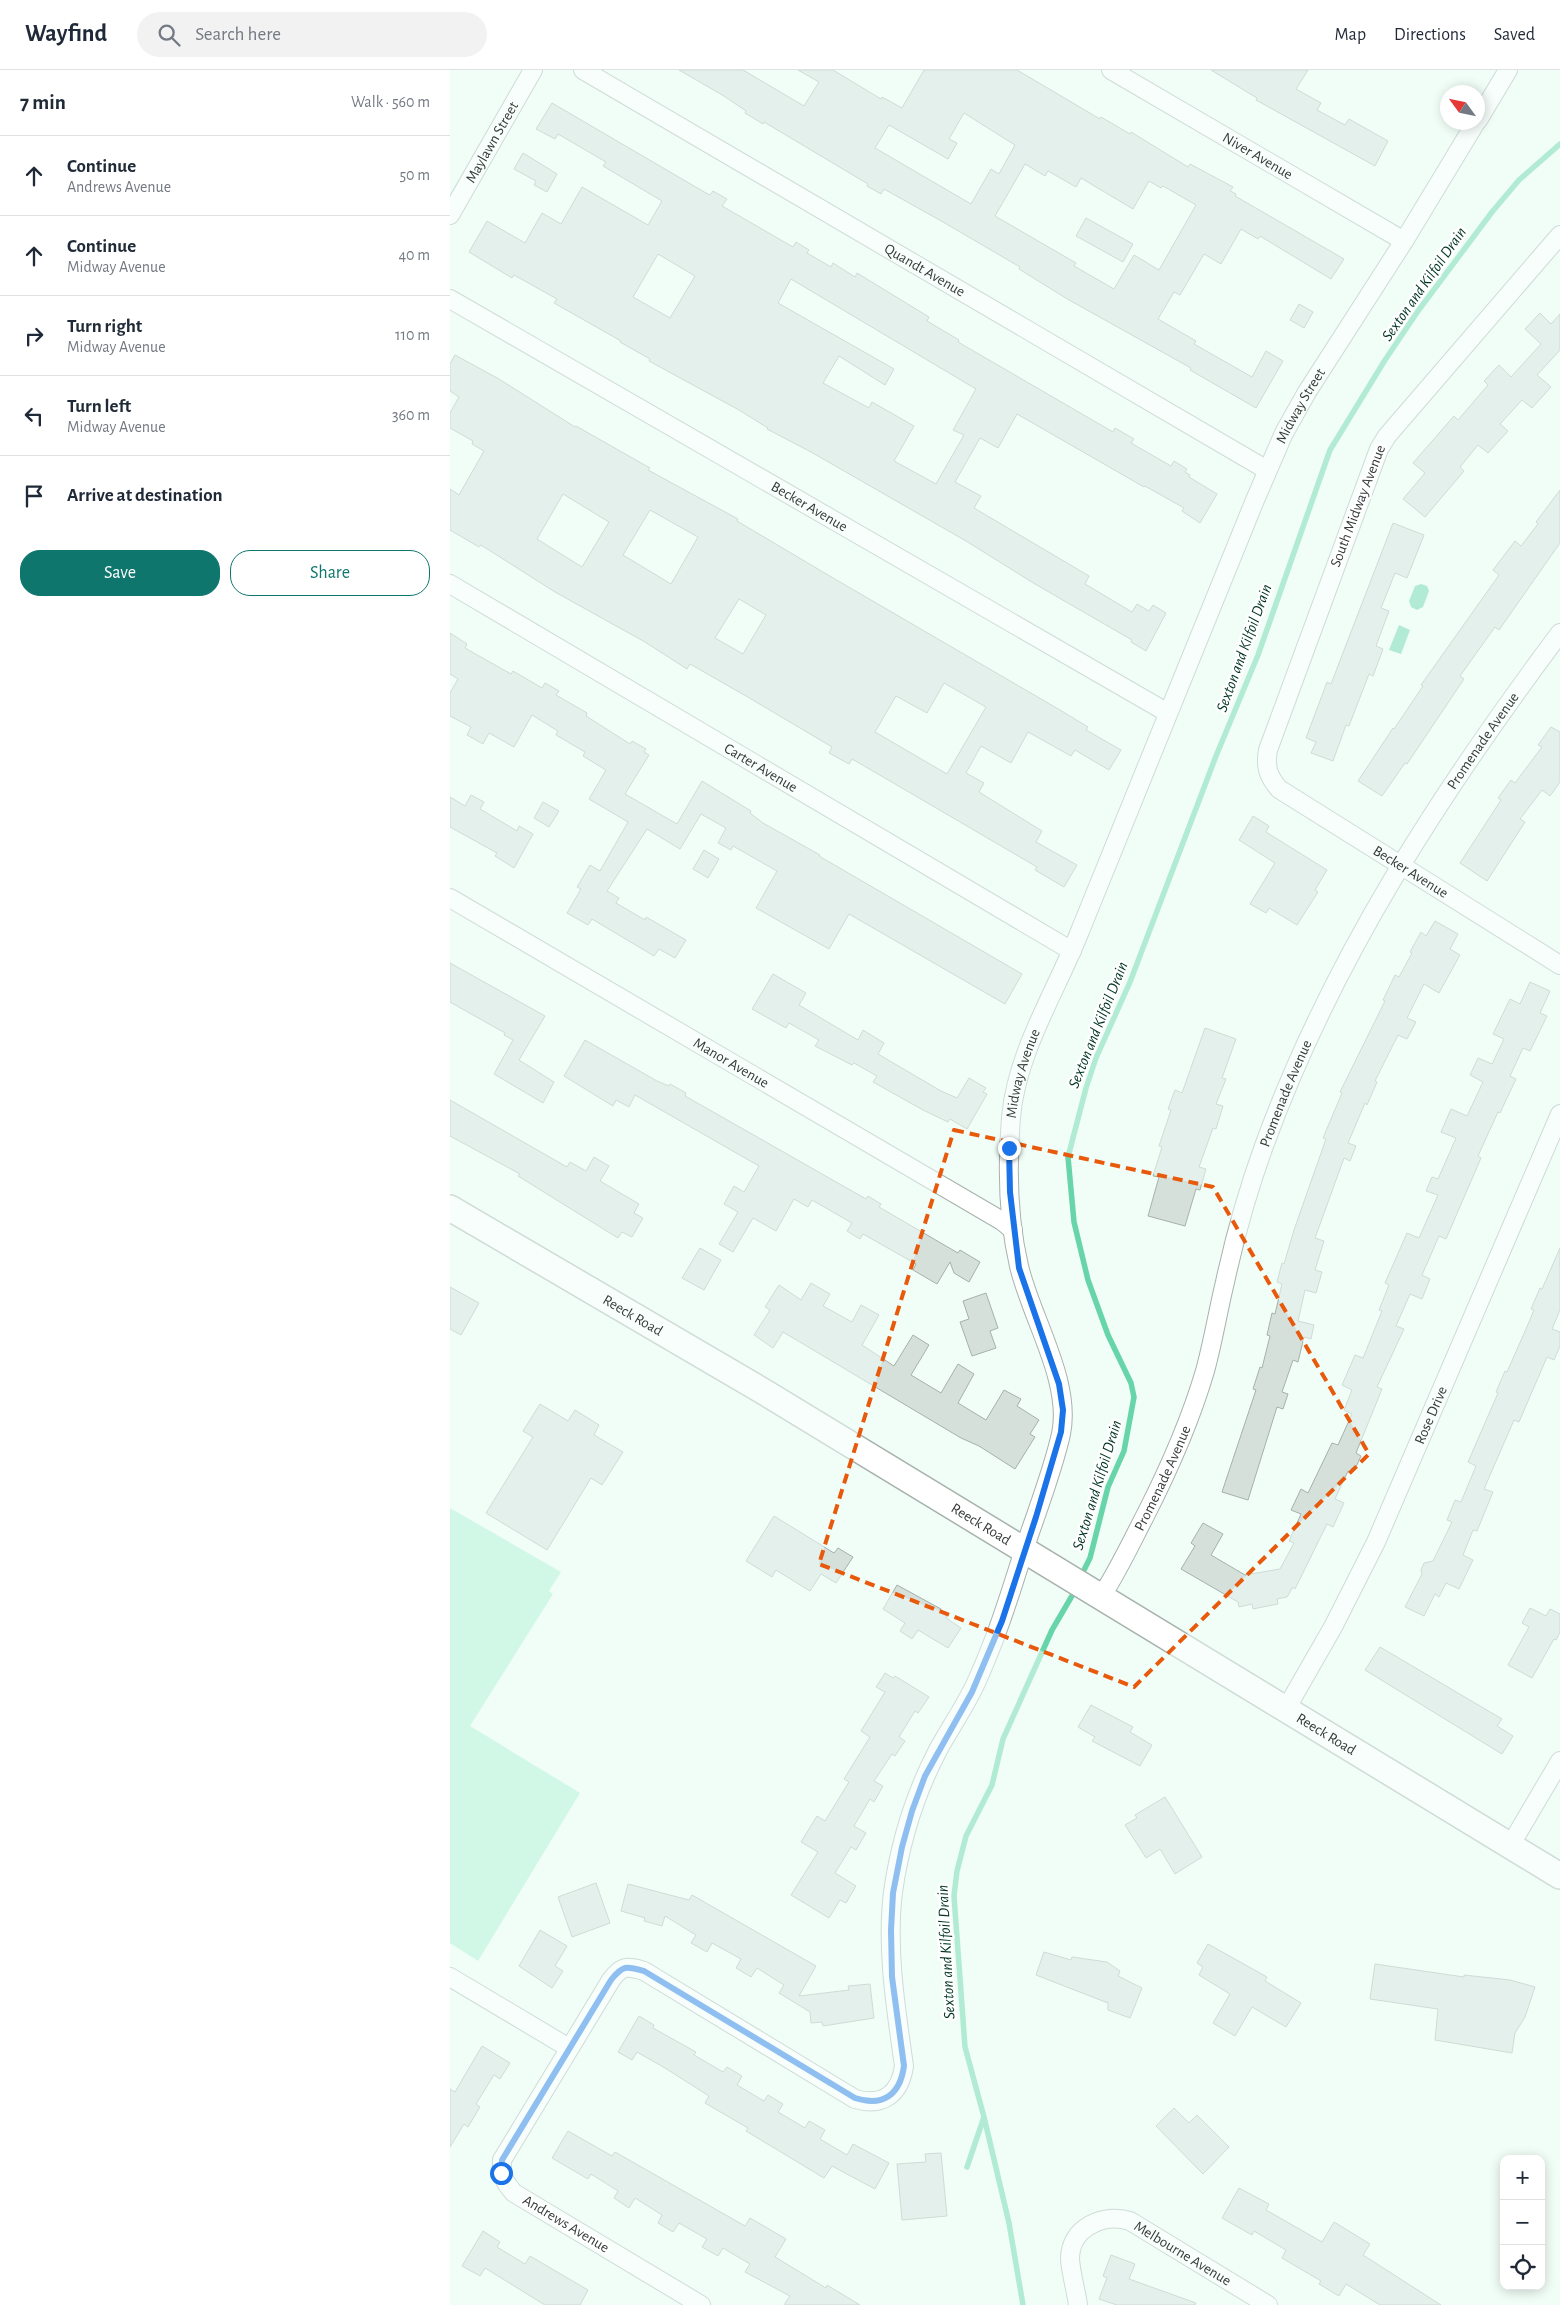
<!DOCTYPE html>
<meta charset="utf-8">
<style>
body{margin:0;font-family:"Alegreya Sans",sans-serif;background:#f2f2f3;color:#1f2937}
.controls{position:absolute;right:15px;bottom:15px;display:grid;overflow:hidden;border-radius:10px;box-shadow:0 2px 12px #0003}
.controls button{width:45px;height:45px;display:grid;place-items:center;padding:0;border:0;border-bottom:1px solid #e0e1e3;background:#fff;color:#1f2937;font:25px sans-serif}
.compass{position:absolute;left:990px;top:15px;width:45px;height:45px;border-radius:50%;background:#fff;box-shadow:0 2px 12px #0003;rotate:303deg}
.stop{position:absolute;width:15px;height:15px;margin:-11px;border:4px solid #1a73e8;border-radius:50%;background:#fff}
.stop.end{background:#1a73e8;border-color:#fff;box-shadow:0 1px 5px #0008}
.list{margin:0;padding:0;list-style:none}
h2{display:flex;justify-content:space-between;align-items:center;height:65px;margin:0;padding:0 20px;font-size:21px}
h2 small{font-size:16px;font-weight:400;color:#747a83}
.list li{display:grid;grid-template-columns:32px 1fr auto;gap:15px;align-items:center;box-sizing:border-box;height:80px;padding:0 20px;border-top:1px solid #e0e1e3}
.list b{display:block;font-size:19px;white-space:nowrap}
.list p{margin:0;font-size:16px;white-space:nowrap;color:#747a83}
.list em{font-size:16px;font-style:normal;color:#747a83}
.actions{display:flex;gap:10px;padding:15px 20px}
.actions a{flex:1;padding:11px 0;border:1px solid #0f766e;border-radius:20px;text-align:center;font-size:18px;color:#0f766e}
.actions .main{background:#0f766e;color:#fff}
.icon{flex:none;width:28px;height:28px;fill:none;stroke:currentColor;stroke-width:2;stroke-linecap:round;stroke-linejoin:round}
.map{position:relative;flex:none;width:1110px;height:2235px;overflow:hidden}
header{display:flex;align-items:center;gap:30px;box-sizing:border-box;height:70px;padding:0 25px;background:#fff;border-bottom:1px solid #e0e1e3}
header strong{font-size:24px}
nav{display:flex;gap:28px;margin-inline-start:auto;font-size:18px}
.search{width:350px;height:45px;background:#f2f2f3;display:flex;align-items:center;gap:12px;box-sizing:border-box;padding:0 18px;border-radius:28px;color:#747a83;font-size:19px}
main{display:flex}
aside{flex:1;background:#fff}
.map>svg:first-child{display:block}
</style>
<header>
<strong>Wayfind</strong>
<div class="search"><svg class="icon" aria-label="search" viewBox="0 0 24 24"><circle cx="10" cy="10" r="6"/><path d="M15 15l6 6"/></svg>Search here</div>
<nav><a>Map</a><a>Directions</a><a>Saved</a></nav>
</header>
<main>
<aside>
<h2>7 min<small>Walk · 560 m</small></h2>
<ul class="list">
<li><svg class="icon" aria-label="ahead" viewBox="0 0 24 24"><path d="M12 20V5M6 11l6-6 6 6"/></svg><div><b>Continue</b><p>Andrews Avenue</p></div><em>50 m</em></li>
<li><svg class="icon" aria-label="ahead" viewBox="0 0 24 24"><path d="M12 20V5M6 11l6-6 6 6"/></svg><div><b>Continue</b><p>Midway Avenue</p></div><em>40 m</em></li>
<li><svg class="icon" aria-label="right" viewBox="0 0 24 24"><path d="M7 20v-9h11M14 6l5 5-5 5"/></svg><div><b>Turn right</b><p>Midway Avenue</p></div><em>110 m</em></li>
<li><svg class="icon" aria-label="left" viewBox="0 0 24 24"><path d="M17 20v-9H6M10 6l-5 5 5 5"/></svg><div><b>Turn left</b><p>Midway Avenue</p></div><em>360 m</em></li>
<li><svg class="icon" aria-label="arrive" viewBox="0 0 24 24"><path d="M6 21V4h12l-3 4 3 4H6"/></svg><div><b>Arrive at destination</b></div></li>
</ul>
<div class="actions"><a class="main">Save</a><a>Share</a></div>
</aside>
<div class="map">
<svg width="1110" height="2235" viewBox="0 0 1110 2235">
<rect width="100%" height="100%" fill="#f1fdf7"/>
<path fill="#acf1d2" d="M0,1438l111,64 -12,19 4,3 -83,132 110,67 -102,168 -28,-18z"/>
<path fill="#67d5a9" d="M971,514l6,2 2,5 -6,16 -6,3 -6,-3 -2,-6 6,-15z
M949,555l11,5 -9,24 -12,-4z"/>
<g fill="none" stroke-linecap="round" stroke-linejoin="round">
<path stroke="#67d5a9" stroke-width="5.5" d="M630,1508l10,-20 18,-71 16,-36 10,-54 -3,-14 -23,-48 -20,-55 -14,-58 -6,-65 18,-69 10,-30 34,-76 86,-226 42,-101 72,-205 55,-90 33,-49 74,-99 27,-32 41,-36
M517,2097l17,-50
M573,2235l-14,-82 -25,-106 -19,-70 -11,-151 3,-25 9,-35 26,-51 11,-46 49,-109 24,-41"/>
</g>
<path fill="#d5e0db" stroke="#a7b1ac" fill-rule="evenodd" d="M229,0h64l61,36 15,-24 -21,-12h35l48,29 1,-2 20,11 22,-38h93l83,49 1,-2 29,17 1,-2 57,35 2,-3 43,23 -3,4 6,3 -1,2 109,63 -13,20 -71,-43 -2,3 -17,-10 -20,35 -17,-10 -24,41 -6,-3 -16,27 38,22 -2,3 58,33 14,-26 17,10 -27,47 -66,-38 1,-2 -122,-68 -50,-31 1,-2 -77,-45 -59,-33 -3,5 -14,-8 1,-2 -104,-62 -1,2 -18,-11 1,-2 -22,-15zM514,43l51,32 -16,29 -8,-5 -20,35 -96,-56 14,-23 59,34 9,-16 -8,-4zM575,94l20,12 3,-5 28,16 5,-9 52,31 16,-28 12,7 2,-2 33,19 -37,65 -25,-15 -20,34 -40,-23 2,-3 -81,-47z
M761,0h97l-12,19 25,14 -4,7 28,15 4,-6 39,22 -13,25 -119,-66 1,-2z
M102,33l154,90 4,2 3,-4 14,8 -5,7 71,41 3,-5 13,8 -2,3 24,14 2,-4 22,14 2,-4 72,44 -2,4 32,19 -1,2 155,90 2,-4 19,11 -3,4 40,23 3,-5 13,8 -2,3 5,3 -1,2 28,17 -17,29 -18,-12 2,-3 -39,-22 -1,1 -127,-73 -19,34 -18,-10 -25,44 26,14 -7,12 115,68 -4,8 47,28 5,-8 12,7 4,-6 13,8 -20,38 -15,-9 1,-2 -97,-56 -69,-43 -155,-89 -44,-23 1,-1 -29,-18 -90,-49 1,-2 -30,-17 1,-1 -67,-38 3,-4 -43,-24 -2,3 -43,-26 18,-31 38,22 17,-30 19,11 21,-37 66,38 14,-24 -59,-35 3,-4 -48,-28 -3,5 -19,-10zM208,184l37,22 -25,42 -37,-21zM341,209l185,110 -23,41 11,5 -28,49 -42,-23 20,-35 -42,-24 -3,6 -46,-25 16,-27 46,29 9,-16 -116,-66z
M73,83l34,21 -10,18 -13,-7 2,-4 -22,-12z
M636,148l47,26 -10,18 -47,-26z
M849,234l14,8 -9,16 -14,-8z
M1090,243l11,11 9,-10v36l-23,25 14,12 -19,21 -10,-8 -22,24 8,7 -20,22 -10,-8 -18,22 4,4 -39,46 -22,-18 22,-26 -12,-10 41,-47 4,4 30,-35 -4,-4 15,-16 12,12 30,-33 -16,-15z
M5,285l44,24 76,48 1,-1 74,42 -2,2 90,49 -1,2 91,54 232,135 28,17 -2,3 35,20 -12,20 -34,-20 -4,6 -43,-24 -17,31 -30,-17 -15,27 18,10 -5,9 63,39 -6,11 41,23 -13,22 -29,-17 2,-3 -147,-86 -38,-22 -3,5 -20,-11 3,-6 -86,-51 -56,-32 -3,5 -42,-27 -90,-50 -74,-47 -2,2 -29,-17v-41l9,6 25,-44 -12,-7 1,-3 -23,-13v-15l9,-16 -9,-6v-27zM113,424l46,28 -27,45 -45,-28zM200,440l48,27 -27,47 -48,-29zM289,529l27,16 -23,39 -28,-16zM494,613l42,24 -39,67 -72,-42 21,-36 31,17z
M1110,420v53l-61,87 -4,-3 -35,49 4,3 -57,85 -2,-1 -23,33 -24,-15 35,-53 1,1 29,-43 -2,-1 78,-110 -6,-5 22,-29 6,5 17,-22 -2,-2z
M943,453l31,12 -17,43 -12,-5 -14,35 8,3 -13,35 7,3 -10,27 -4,-2 -20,52 -3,-1 -13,36 -22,-8 5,-11 -10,-4 21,-56 4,2z
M0,563l17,11 -2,4 46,26 2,-3 29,17 3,-5 14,8 -3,4 31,18 -1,3 44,28 2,-3 14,8 -2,3 5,3 -24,39 52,30 25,-43 49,30 -1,2 13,10 57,32 -1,1 203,118 -17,30 -156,-90 -20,35 -73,-41 21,-37 -44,-25 -2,4 -13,-7 8,-15 -25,-14 -21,35 -33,-20 -40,62 12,7 -3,5 29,17 1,-3 40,23 -11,18 -16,-9 -5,7 -62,-37 -4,6 -21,-12 14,-24 -4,-2 13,-22 10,6 28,-49 -39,-23 17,-29 -23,-14 2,-4 -29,-17 2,-4 -26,-16 -18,32 -25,-14 -6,11 -16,-9 4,-8 -21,-11v-23l8,-14 -8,-5z
M1101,657l9,5v50l-10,14 -8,-6 -22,29 5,3 -38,59 -27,-18 41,-63 -3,-2 13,-18 4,3 27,-36 -4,-2z
M21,725l13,7 -4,7 37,22 2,-5 14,8 -19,34 -19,-12 2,-3 -47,-26v-30l15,9z
M93,732l16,9 -10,16 -15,-9z
M803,746l16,10 -3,6 61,38 -12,20 3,2 -21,33 -28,-17 -3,5 -16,-9 25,-41 -36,-23z
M254,780l15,9 -11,19 -15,-9z
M985,851l23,13 -8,15 10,6 -21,38 -15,-9 -17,34 9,4 -9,17 -9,-4 -23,46 2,1 -10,23 -2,-2 -17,40 8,3 -6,15 -6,-3 -29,80 9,3 -9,29 7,2 -6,21 -11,-3 -7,31 16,4 -3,14 -7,-2 -6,25 -5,-2 -11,32 6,2 -5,15 -6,-2 -29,93 -26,-8 34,-102 -3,-1 7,-22 2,1 8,-32 -3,-1 5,-22 3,1 7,-30 -5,-2 5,-19 2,1 10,-34 32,-91 -3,-1 19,-45 -2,-1 45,-91 -2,-1 12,-25 4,2 13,-24 -2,-1 11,-20 5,4z
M0,893l95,53 -26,44 35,22 -11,21 -49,-29 19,-34 -9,-5 1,-2 -55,-31z
M323,904l33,19 -7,12 59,35 5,-10 21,13 -6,11 63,37 16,7 12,-20 17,10 -3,4 4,2 -20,35 -17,-10 -2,3 -25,-12 -50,-28 4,-6 -23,-13 -2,2 -37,-19 4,-6 -30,-17 -3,5 -34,-19z
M1080,912l20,9 -10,22 7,3 -17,35 -7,-3 -13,28 6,3 -16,34 -2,-1 -20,44 3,2 -35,81 -7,-3 -17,39 8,4 -8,20 -12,-5 -14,32 8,3 -27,58 5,2 -26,64 5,3 -6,13 -3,-1 -2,4 -2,-1 -13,28 9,4 -11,24 -6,-3 -32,65 -2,-2 -6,10 -10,2 1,5 -25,5 -1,-5 -13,3 -1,-5 -57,-33 14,-23 -4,-3 12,-20 20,11 -12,21 34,20 35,-6 14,-26 -5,-2 12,-27 -10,-4 10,-21 7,4 24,-50 6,2 14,-31 -8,-4 8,-20 -10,-5 13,-30 8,3 19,-47 -3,-1 10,-25 -4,-2 22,-50 12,5 19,-43 -12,-4 6,-14 6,2 18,-41 -15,-6 10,-23 16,7 16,-34 -13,-7 8,-17 14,6 12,-25 -11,-5 17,-35 10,5z
M755,958l31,11 -14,39 4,1 -10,25 7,2 -7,23 -3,-1 -14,39 7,2 -6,21 -4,-1 -11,37 -37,-10 11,-39 -6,-1 9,-29 -3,-1 12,-36 -3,-1 7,-19 7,3z
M135,970l72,41 12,5 1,-2 16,9 -1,3 44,25 137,78 2,-3 13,8 -2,3 79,46 2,-3 20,12 -11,20 -15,-9 -4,-11 -13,22 -24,-14 3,-6 -53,-30 -3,5 -13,-8 5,-8 -40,-23 -4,7 -14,-8 -18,32 -23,-13 -20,34 -14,-8 19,-32 -14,-8 10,-18 10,6 15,-26 -124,-71 -6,12 -13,-7 -3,6 -49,-30z
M0,1030l117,67 3,-5 16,9 8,-14 15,9 -9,15 39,23 -5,9 9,5 -11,19 -10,-5 -4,6 -100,-62 2,-2 -70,-38z
M250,1178l21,12 -17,30 -22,-12z
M1110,1178v62l-8,19 8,3v14l-6,14 -7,-3 -28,65 -5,-2 -30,69 9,3 -16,39 -4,-1 -10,25 10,5 -14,29 -13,-6 -7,14 -4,-3 -11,22 -19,-9 17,-33 -1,-4 3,-7 9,-2 19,-39 -5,-2 8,-20 6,2 15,-36 -8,-4 30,-69 -2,-1 9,-21 2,1 19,-43 8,-19 -3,-1 9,-21 2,1z
M361,1213l19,11 -7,12 29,16 9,-17 18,10 -17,30 32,21 19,-31 16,10 -18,30 30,18 17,-29 16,10 -16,29 28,17 18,-30 17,9 -4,7 22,14 -9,14 5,3 -20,32 -36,-23 -18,-8 -178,-106 -10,16 -19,-13 16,-25 -5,-3 14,-22 22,15z
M0,1217l29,16 -18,32 -11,-6z
M536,1223l12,35 -8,3 6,17 -24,8 -12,-34 9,-3 -6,-18z
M90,1334l28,17 7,-11 24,15 -5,10 29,17 -21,33 -11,-7 -44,72 -61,-37 47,-76 -10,-6z
M324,1446l60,37 4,-5 15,9 -17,26 -15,-9 -11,17 -34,-21 -4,7 -26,-16z
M447,1515l44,24 -1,2 7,5 -1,2 15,10 -13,20 -30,-18 -6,9 -12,-8 5,-8 -22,-14z
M1080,1538l16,8 4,-7 10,5v18l-4,8 -2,-1 -22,39 -24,-13 21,-38 -7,-4z
M930,1577l122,72 -5,7 16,10 -11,18 -137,-84z
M435,1603l8,5 2,-2 34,21 -11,16 -3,-2 -16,26 6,4 -10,15 -3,-2 -18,27 9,5 -9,16 -4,-3 -16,27 12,7 -10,17 -5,-3 -16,26 21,13 -10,17 -6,-3 -11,18 -38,-23 27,-43 -17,-10 16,-26 8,5 24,-39 -5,-3 26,-42 -9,-6 24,-39 -9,-5z
M641,1635l42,22 -3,5 22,13 -12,21 -48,-25 3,-4 -17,-10z
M715,1727l37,60 -27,17 -15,-25 -14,9 -21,-33 12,-7 -2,-3z
M146,1813l14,40 -38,14 -14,-40z
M178,1814l61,16 3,-5 124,71 -17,30 50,-6 -1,-4 22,-2 4,34 -51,8 -1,-4 -11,1 -1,-11 -31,-19 5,-8 -27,-17 -6,9 -15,-9 5,-9 -29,-16 -5,9 -16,-9 5,-8 -31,-19 -3,10 -18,-5 1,-3 -24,-7z
M90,1860l27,16 -12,20 8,5 -11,17 -33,-22z
M758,1874l59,33 -2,4 36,22 -15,24 -34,-20 -17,29 -22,-13 17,-29 -31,-19 4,-8 -6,-4z
M594,1882l27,8 1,-3 35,5 13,9 -2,5 24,12 -12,30 -22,-8v-7l-72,-28z
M925,1894l89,13v-2l46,5 25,7 -10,30 -10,16 -3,20 -77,-13 3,-31 -68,-10z
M189,1946l15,9 -1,3 43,24 -2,3 29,17 4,-5 15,9 -5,9 27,16 4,-6 15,9 -5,8 27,16 4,-7 16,9 -5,9 27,16 6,-11 36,19 -14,26 -43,-23 -8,12 -78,-47 2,-3 -43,-25 4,-7 -44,-28 -28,-16 -5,8 -14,-8z
M32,1976l28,17 -10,16 -6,-4 -18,29 4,3 -12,20 -4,-3 -14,23v-58l5,3z
M724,2038l15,15 8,-8 32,32 -26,27 -47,-48z
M118,2061l44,25 3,-4 130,74 5,-8 36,21 -11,18 51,31 1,-3 33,20h-76l6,-9 -45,-24 5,-8 -27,-16 -5,8 -16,-9 5,-8 -28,-16 -6,9 -15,-9 4,-8 -27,-17 -6,10 -15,-10 4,-7 -27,-17 -3,5 -36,-21z
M491,2083l6,63 -45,4 -5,-56 29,-2 -1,-8z
M789,2118l30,16 -3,6 56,32 12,-20 36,22 -7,11 78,50h-61l-34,-21 -7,12 -20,-12 2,-3 -39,-23 4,-8 -32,-19 -2,4 -30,-17z
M33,2161l17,11 -3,5 28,17 5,-8 58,34 -8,15h-35l-60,-37 -5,8 -18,-10z
M661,2185l24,9 -6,15 67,24 -1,2h-78l-18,-6 8,-21 -4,-2z"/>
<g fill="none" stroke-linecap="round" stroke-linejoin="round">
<defs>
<g id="street">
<path id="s1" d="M133,0l684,400"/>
<path id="s2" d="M661,0l293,171"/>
<path d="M1028,50l30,-50"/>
<path id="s3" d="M0,145l83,-145"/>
<path id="s4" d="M1110,165l-173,201 -8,13 -111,301c-3,17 0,26 11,39l281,176"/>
<path id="s5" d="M0,229l718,414"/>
<path id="s6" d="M0,514l622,367"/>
<path id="s7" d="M0,828l552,323 11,9"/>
<path id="s8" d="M651,1527c17,-26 30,-54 44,-81 24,-47 45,-94 60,-145 8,-29 13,-60 20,-89 10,-46 23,-92 39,-136 68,-187 177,-354 296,-513"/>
<path id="s9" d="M836,1639l47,-82 43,-85 184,-428"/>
<path d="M1060,1776l50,-85"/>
<path d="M0,1907l119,71"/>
<path id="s10" d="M251,2235l-187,-112c-10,-11 -13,-18 -12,-33l109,-180c11,-15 16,-14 33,-9l211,128c28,8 45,-5 49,-33 -8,-57 -18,-116 -11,-174 7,-49 22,-98 45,-142 12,-22 26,-42 37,-65 20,-43 34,-87 48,-132 13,-40 29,-79 38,-119 11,-53 -30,-116 -42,-168 -11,-47 -12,-100 -8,-149 6,-66 45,-125 69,-186 58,-144 116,-288 175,-431l29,-67 23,-41 97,-151 72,-119"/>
<path id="s11" d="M628,2235c-2,-15 -7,-31 -8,-46 0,-32 34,-46 60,-38l138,84"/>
</g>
<g id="secondary">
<path id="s12" d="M0,1138l316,185 794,483"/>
</g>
</defs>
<use href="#street" stroke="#a7b2ad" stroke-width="20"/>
<use href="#secondary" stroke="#a7b2ad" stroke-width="28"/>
<use href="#street" stroke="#fff" stroke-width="18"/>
<use href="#secondary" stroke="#fff" stroke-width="25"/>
</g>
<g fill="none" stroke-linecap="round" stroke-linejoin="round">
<path stroke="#1a73e8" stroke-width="6" d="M51,2103l1,-13 109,-180c12,-15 15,-14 33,-9l211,127c28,9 45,-3 49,-32l-12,-89 -1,-47 2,-37 9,-46 10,-36 13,-35 47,-84 30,-71 34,-104 25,-85 2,-22 -4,-26 -40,-116 -9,-76 -1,-44"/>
</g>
<path d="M0 0H1110V2235H0ZM504,1060l259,57 156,267 -235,233 -315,-123z" fill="#f1fdf7" fill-opacity=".55" fill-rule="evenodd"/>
<path fill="none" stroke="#e8590c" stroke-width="4" stroke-dasharray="10 6" stroke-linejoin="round" d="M504,1060l259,57 156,267 -235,233 -315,-123z"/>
<g text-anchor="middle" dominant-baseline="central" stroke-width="5" stroke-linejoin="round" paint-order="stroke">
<g font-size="15" fill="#363a38" stroke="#fff">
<text stroke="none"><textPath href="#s3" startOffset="84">Maylawn Street</textPath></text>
<text stroke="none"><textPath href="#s2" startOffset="170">Niver Avenue</textPath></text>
<text stroke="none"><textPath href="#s1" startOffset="396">Quandt Avenue</textPath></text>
<text stroke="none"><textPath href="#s10" startOffset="2578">Midway Street</textPath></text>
<text stroke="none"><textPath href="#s5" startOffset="415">Becker Avenue</textPath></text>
<text transform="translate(908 436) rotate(-69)">South Midway Avenue</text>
<text stroke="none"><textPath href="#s8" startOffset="944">Promenade Avenue</textPath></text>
<text stroke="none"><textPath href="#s6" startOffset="361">Carter Avenue</textPath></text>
<text stroke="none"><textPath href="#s4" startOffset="799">Becker Avenue</textPath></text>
<text stroke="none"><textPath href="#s7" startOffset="326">Manor Avenue</textPath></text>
<text stroke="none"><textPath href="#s10" startOffset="1854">Midway Avenue</textPath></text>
<text stroke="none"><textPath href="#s8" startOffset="539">Promenade Avenue</textPath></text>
<text stroke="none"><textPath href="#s12" startOffset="212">Reeck Road</textPath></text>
<text stroke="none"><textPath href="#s9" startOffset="328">Rose Drive</textPath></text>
<text stroke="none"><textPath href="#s8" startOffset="134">Promenade Avenue</textPath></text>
<text stroke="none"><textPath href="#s12" startOffset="618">Reeck Road</textPath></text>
<text stroke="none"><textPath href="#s12" startOffset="1022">Reeck Road</textPath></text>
<text transform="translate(116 2154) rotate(31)">Andrews Avenue</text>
<text stroke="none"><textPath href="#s11" startOffset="191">Melbourne Avenue</textPath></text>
</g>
<g font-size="16" font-style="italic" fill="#003423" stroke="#fff">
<text transform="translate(974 214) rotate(-55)">Sexton and Kilfoil Drain</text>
<text transform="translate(794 578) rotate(-70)">Sexton and Kilfoil Drain</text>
<text transform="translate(648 955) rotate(-68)">Sexton and Kilfoil Drain</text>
<text transform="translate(647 1415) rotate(-73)">Sexton and Kilfoil Drain</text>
<text transform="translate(496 1882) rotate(-93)">Sexton and Kilfoil Drain</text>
</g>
</g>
</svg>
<div class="controls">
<button>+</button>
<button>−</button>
<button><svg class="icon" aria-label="locate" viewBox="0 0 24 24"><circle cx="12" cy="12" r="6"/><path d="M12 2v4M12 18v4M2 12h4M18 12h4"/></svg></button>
</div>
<svg class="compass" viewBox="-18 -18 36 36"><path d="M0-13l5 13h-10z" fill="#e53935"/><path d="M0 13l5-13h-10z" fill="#747a83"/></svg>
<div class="stop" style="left:51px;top:2103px"></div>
<div class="stop end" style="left:559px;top:1078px"></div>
</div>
</main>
